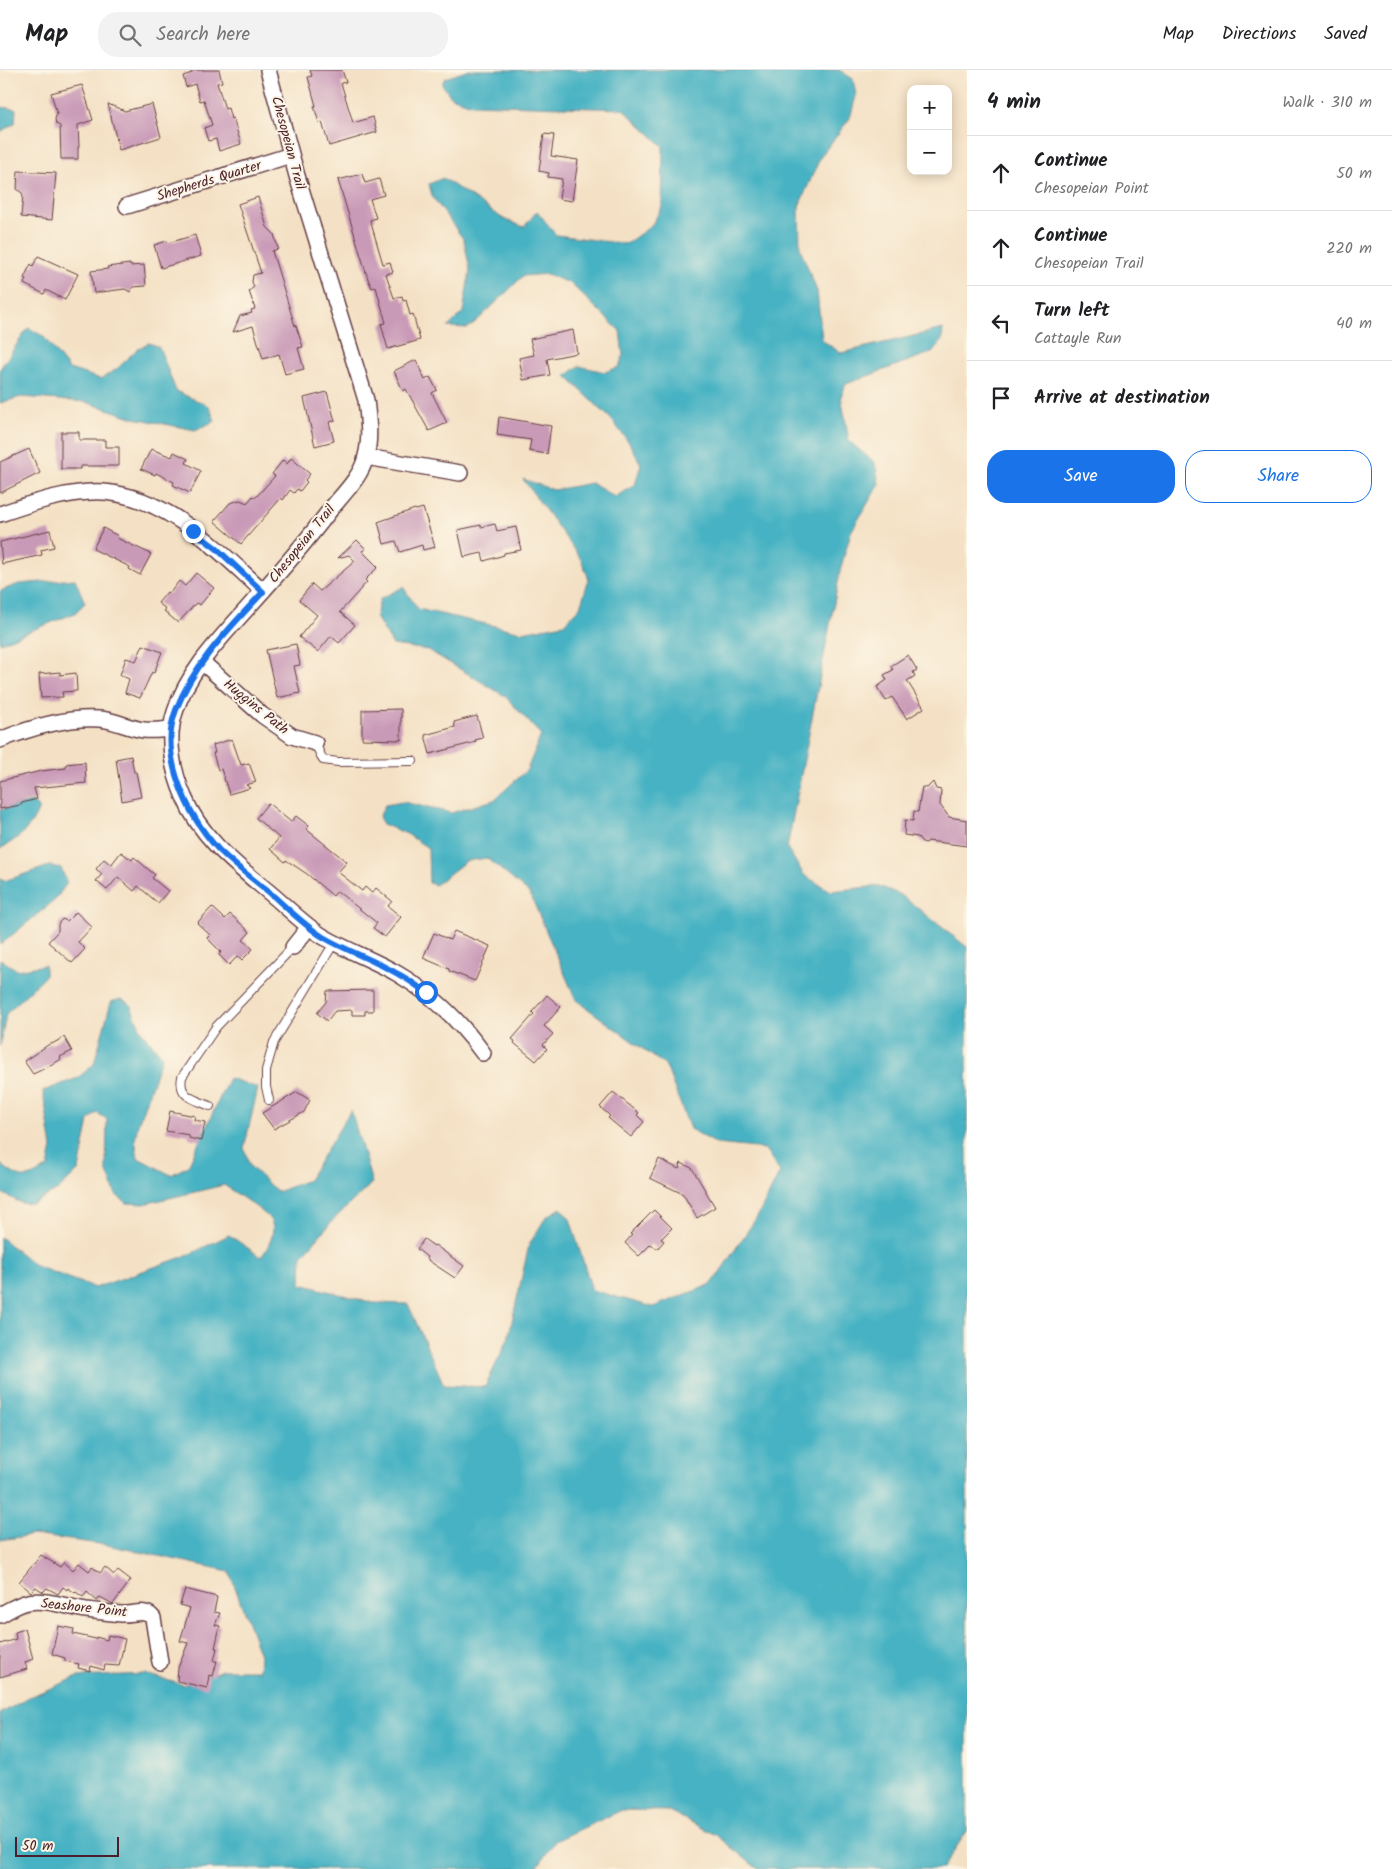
<!DOCTYPE html>
<meta charset="utf-8">
<style>
body{margin:0;font-family:Kalam,sans-serif;background:#f2f2f2;color:#202124}
.controls{position:absolute;right:15px;top:15px;display:grid;overflow:hidden;border-radius:10px;box-shadow:0 2px 12px #0003}
.controls button{width:45px;height:45px;display:grid;place-items:center;padding:0;border:0;border-bottom:1px solid #e0e0e0;background:#fff;color:#202124;font:25px sans-serif}
.scale{position:absolute;left:15px;bottom:12px;width:104px;box-sizing:border-box;padding-left:5px;border:2px solid #4a1f2b;border-top:0;font-size:14px;line-height:18px;white-space:nowrap;color:#4a1f2b;-webkit-text-stroke:4px #fcf5e5;paint-order:stroke}
.stop{position:absolute;width:15px;height:15px;margin:-11px;border:4px solid #1a73e8;border-radius:50%;background:#fff}
.stop.end{background:#1a73e8;border-color:#fff;box-shadow:0 1px 5px #0008}
.list{margin:0;padding:0;list-style:none}
h2{display:flex;justify-content:space-between;align-items:center;height:65px;margin:0;padding:0 20px;font-size:21px}
h2 small{font-size:16px;font-weight:400;color:#757577}
.list li{display:grid;grid-template-columns:32px 1fr auto;gap:15px;align-items:center;box-sizing:border-box;height:75px;padding:0 20px;border-top:1px solid #e0e0e0}
.list b{display:block;font-size:19px;white-space:nowrap}
.list p{margin:0;font-size:16px;white-space:nowrap;color:#757577}
.list em{font-size:16px;font-style:normal;color:#757577}
.actions{display:flex;gap:10px;padding:15px 20px}
.actions a{flex:1;padding:11px 0;border:1px solid #1a73e8;border-radius:20px;text-align:center;font-size:18px;color:#1a73e8}
.actions .main{background:#1a73e8;color:#fff}
.icon{flex:none;width:28px;height:28px;fill:none;stroke:currentColor;stroke-width:2;stroke-linecap:round;stroke-linejoin:round}
.map{position:relative;flex:none;width:967px;height:1799px;overflow:hidden}
header{display:flex;align-items:center;gap:30px;box-sizing:border-box;height:70px;padding:0 25px;background:#fff;border-bottom:1px solid #e0e0e0}
header strong{font-size:24px}
nav{display:flex;gap:28px;margin-inline-start:auto;font-size:18px}
.search{width:350px;height:45px;background:#f2f2f2;display:flex;align-items:center;gap:12px;box-sizing:border-box;padding:0 18px;border-radius:20px;color:#757577;font-size:19px}
main{display:flex}
aside{flex:1;background:#fff}
.map>svg:first-child{display:block}
</style>
<header>
<strong>Map</strong>
<div class="search"><svg class="icon" aria-label="search" viewBox="0 0 24 24"><circle cx="10" cy="10" r="6"/><path d="M15 15l6 6"/></svg>Search here</div>
<nav><a>Map</a><a>Directions</a><a>Saved</a></nav>
</header>
<main>
<div class="map">
<svg width="967" height="1799" viewBox="0 0 967 1799">
<rect width="100%" height="100%" fill="#fcf5e5"/>
<filter id="ink" filterUnits="userSpaceOnUse"><feTurbulence type="fractalNoise" baseFrequency=".02" numOctaves="2"/><feDisplacementMap in="SourceGraphic" scale="10" xChannelSelector="R" yChannelSelector="G"/><feConvolveMatrix kernelMatrix="1 2 1 2 8 2 1 2 1" color-interpolation-filters="sRGB"/></filter>
<filter id="wash" filterUnits="userSpaceOnUse"><feTurbulence type="fractalNoise" baseFrequency=".0096" numOctaves="4" result="noise"/><feDisplacementMap in="SourceGraphic" scale="20" xChannelSelector="R" yChannelSelector="G"/><feGaussianBlur stdDeviation="1.12" result="paint"/><feColorMatrix in="noise" values="0 0 0 0 0 0 0 0 0 0 0 0 0 0 0 0 0 1.4 0 .05"/><feComposite in="paint" operator="in"/></filter>
<g filter="url(#wash)">
<rect width="100%" height="100%" fill="#f4e1c5"/>
<path fill="#46b2c3" stroke="#486877" d="M470,0h369l14,9 3,17 -6,22 -29,38 -22,50 1,42 17,43 5,49 19,13 102,-24 -1,11 -9,12 -87,32 -5,12 8,45 26,22 4,21 -28,48 -10,35 -54,281 17,27 26,16 49,-5 22,9 66,52v884l-25,38h-184l-42,-34 -47,-24 -47,-1 -67,31 -19,28h-536v-155l29,-17 49,-20 67,-3 39,11 38,-15h37l1,-15 -31,-84 -122,-26 -74,-10 -33,5v-303l36,29 59,22 93,-33 41,-20 32,22c8,-10 17,-28 8,-39 -8,-9 -34,-25 -45,-33l-80,19 -17,-1 -11,-8 -10,-26 1,-50 -10,-6 -8,7 -10,50 -21,20 -26,14 -11,-1 -21,-11v-28c23,17 24,17 48,3l4,-19 -9,-57 35,-13 16,-14 17,-62 10,-3 9,5 12,28 20,24 -24,68 -3,15 3,19 33,17 17,-9 41,-88 29,10 -14,60 6,18 27,26 31,-12 43,-70 21,73 -38,36 -32,37 -1,28 72,19 35,1 36,81 41,2 23,-48 21,-94 17,-28 15,-9 9,11 22,71 61,17 59,-23 47,-70 21,-42 -15,-23 -48,-5 -27,-15 -24,-63 -90,-66 -46,-106 -43,-36 -21,3 -31,24 -6,-2 -1,-35 -21,-14 -24,-10 -4,-7 6,-12 18,-3 48,11 43,-13 33,-30 14,-35 -36,-39 -77,-46 -35,-5 -17,-28 4,-18 23,-12 15,22 104,23 42,-8 16,-17 9,-28 -8,-20 -58,-80 31,11 37,-7 24,14 20,-12 6,-21 -13,-23 -17,-22 -45,-43 13,-10 26,6 14,-5 4,-12 -3,-24 -49,-47 -24,-10 -24,2 -44,43 -11,9 -20,-1 15,-15 7,-42 -6,-30 -32,-44 -3,-12 14,-6 59,40 22,9 13,-16 19,24 70,9 25,-18 11,-19 1,-61 -40,-37 -151,-5 -21,-7 -9,-13 3,-6z
M0,37l16,2 -1,14 -15,9z
M28,258l15,8 26,33 32,10 17,-11 19,-19 12,-6 10,4 17,44 33,15 6,15 -20,9 -61,-12 -48,-16 -65,-5 -21,6v-34z
M75,509l10,24 -10,10 -75,30v-52l19,-7z
M32,732l7,6c-8,21 -20,30 -39,41v-39z
M49,796l12,2 6,15 -12,17 -55,45v-66l4,2z
M0,889l17,11 28,-5v11l-39,38 -6,32z"/>
<g id="blocks">
<path fill="#c99ab7" d="M191,0h28l3,12 -5,1 8,26 3,-1 3,11 2,-1 8,26 -22,7 -3,-12 -8,2 -4,-13 8,-3 -8,-25 -4,1 -5,-17 -9,3 -3,-11 9,-3z
M310,0h32l4,12 -5,1 12,40 20,-6 4,15 -48,14 -7,-24 -3,1 -5,-17h2l-8,-29 4,-1z
M82,15l11,35 -15,5 1,22h-1v12h-17l-1,-33 -4,-2 -1,-5 2,-5 -6,-21z
M108,34l17,7 27,-7 9,33 -42,13z
M544,64l10,1 -3,21 27,4 -6,41 -13,-2 3,-20 -14,-2 1,-4 -10,-2z
M18,101l38,2 -4,47 -31,-3 2,-23 -6,-5z
M362,104l3,9 14,-4 5,16 -14,4 6,19 -6,2 13,44 7,-2 3,10 -7,2 8,24 8,-2 1,5 3,-1 4,15 3,-1 7,26 -32,9 -7,-25 5,-1 -10,-36 -4,1 -4,-9 -30,-99z
M258,127l9,30 7,7 4,15 -6,2 23,75h1l7,21 -5,1 6,21 -19,5 -6,-20 -16,5 -10,-33 -20,6 7,-16 12,-3 -1,-3 4,-1 -6,-18 5,-4 -2,-5 1,-7 8,-2 -23,-69z
M195,165l6,21 -40,12 -7,-23 13,-4 1,2z
M38,186l40,18 -13,26 -19,-10 -2,4 -20,-10 2,-5 -2,-1 7,-14 2,2z
M130,194v2l14,-1 2,21 -13,1 -3,5 -5,-3 -31,4 -3,-22 17,-2 -1,-2z
M573,260l4,23 -30,6 3,16 -27,5 -4,-22 15,-3 -4,-16z
M416,290l9,20 5,-3 7,13 -5,3 15,30 -18,8 -23,-42 -3,2 -9,-20z
M327,322l8,29 -6,1 5,19 -19,5 -11,-48z
M499,347l52,9 -4,28 -18,-3 2,-11 -34,-5z
M61,362h18v8h26v7h14v19h-39v3h-19z
M29,379l11,24 -40,20v-31z
M151,379l21,8 2,-5 14,7 -2,4 15,8 -11,22 -17,-8 1,-3 -18,-9 -1,2 -14,-6z
M291,388l19,16 -5,6 2,2 -7,9 -3,-2 -3,4 -4,-3 -7,10 -2,-2 -40,46 -27,-23 16,-18 10,-3 7,3 6,-7 2,2 20,-22 -3,-2 11,-14 4,4z
M423,438l12,39 -12,3 -1,-5 -22,7 -4,-11 -12,3 -6,-22 37,-13 1,1z
M495,454l2,7 19,-4 5,23 -17,3v2l-20,6 -2,-8 -18,4 -6,-27 23,-5v2z
M103,458l15,8 -1,2 34,16 -11,21 -11,-6 1,-2 -37,-18z
M50,460l4,17 -13,3 1,5 -40,9 -2,-22z
M357,470l9,9 -4,2 16,16 -13,13 2,2 -27,30 15,13 -16,18 -8,-7 -13,16 -19,-15 18,-22 -18,-15 13,-16 8,7 35,-30 -6,-6 -11,3z
M196,503l18,15 -14,17 -4,-2 -18,20 -14,-12 2,-2 -8,-6 9,-11 2,2 10,-13 6,5z
M296,574l4,21 -6,1 6,27 -23,5 -11,-48z
M143,575l19,7 -8,21 -2,-1 -12,26 -15,-5 4,-14 -9,-4 6,-17 10,3z
M908,585l9,15 -4,2 2,4 -8,5 17,27 -17,11 -15,-22 -6,4 -9,-14 10,-7 -3,-5 9,-5 -2,-4z
M60,602v3l16,-2 1,18 -15,1 1,5 -22,1 -2,-24z
M401,639v31l-39,-1v-29z
M477,646l6,22 -8,2 1,2 -46,12 -5,-19 30,-8 -1,-5z
M232,669l9,26 8,-2 7,19 -10,3 4,3 -21,6 -8,-25 -3,1 -5,-17h2l-2,-8z
M131,686l3,16h2l5,25 -19,4 -6,-42z
M85,692l1,21 -52,5 3,11 -15,4 -1,2 -21,4v-28l41,-10 25,-3v-4z
M933,712l3,7 5,1 -1,15 9,12 18,3v26l-39,-5 -2,2 -4,-1 -4,-5 -14,-2 1,-15 8,1 1,-10 4,1 4,-25 5,1z
M268,733l23,19 5,-6 13,10 -3,3 41,33 -9,10 24,19 3,-4 7,6 4,-5 16,13 -4,5 13,11 -16,20 -12,-9 4,-5 -40,-32 -4,5 -26,-22 -21,-14 -1,2 -15,-13 9,-11 -23,-20z
M121,782l11,8 2,-3 21,18 -3,3 16,13 -10,12 -20,-17 -4,5 -16,-14 -11,13 -11,-9 6,-7 -6,-5 8,-10 7,6z
M212,837l13,12 5,-5 20,18 -7,8 10,9 -11,11 -4,-4 -9,9 -10,-10 2,-3 -14,-14 3,-3 -13,-12z
M76,842l16,15 -14,15 7,7 -13,14 -24,-21 10,-11v-7l4,-5 5,2z
M454,861l36,15 -15,35 -26,-10v-2l-26,-11 11,-25 16,7z
M373,920v21h-8v4h-13v-5l-17,1 -8,10 -10,-8 9,-11 1,-11z
M547,925l14,12 -17,19 9,8 -10,11 4,4 -11,12 -22,-18 1,-2 -3,-2 22,-25 -2,-2z
M64,967l8,14 -12,6 1,2 -9,6 -19,9 -9,-13 27,-18 1,1z
M297,1022l13,8 -6,12 -30,17 -12,-16z
M613,1022l26,21 -2,2 7,7 -13,15 -23,-19 2,-2 -10,-9z
M170,1041l25,5 -1,4 11,2 -4,19 -12,-3v-3l-23,-4z
M659,1089l20,10 2,-6 11,5 23,39 -18,11 -14,-24 -33,-16z
M654,1140l18,18 -11,11 3,2 -7,8 -6,-5 -12,12 -14,-13 7,-8 -2,-1z
M424,1169l10,7 1,-1 29,21 -9,12 -29,-19 1,-2 -10,-8z
M41,1485l19,12 4,-5 9,8 6,-7 10,8 3,-4 8,6 5,-6 9,8 4,-5 13,10 -18,24 -13,-7 -3,4 -10,-9 -4,5 -7,-5 -1,1 -7,-5 -1,2 -4,-3 -5,7 -11,-6 -4,4 -7,-5 -5,5 -12,-10z
M185,1519l32,8 -3,15 6,1 -5,12 5,1 -5,22h2l-3,13h3l-4,15 -4,-1 -2,13 -30,-7 1,-13 10,-25 -8,-2 10,-33 -10,-3z
M58,1556l16,3 -1,5 23,5v-2l11,3 1,-5 17,4 -6,27 -14,-1 -1,5 -13,-4 -1,5 -12,-3 1,-4 -14,-3v-3l-13,-4z
M25,1559l8,30 -8,3 2,7 -27,8v-33l16,-5 -1,-7z"/>
</g>
</g>
<g filter="url(#ink)">
<use href="#blocks" fill-opacity="0" stroke="#643c42" stroke-width="1"/>
<g fill="none" stroke-linecap="round" stroke-linejoin="round">
<defs>
<path id="lane" d="M315,673l8,17 15,2 75,-1
M269,1030l-3,-13v-17l8,-28 60,-99
M210,1036c-16,-7 -32,-9 -28,-29l34,-50 77,-80"/>
<path id="street" d="M268,0l29,106 69,224c2,18 5,38 0,56 -4,20 -23,38 -36,54 -24,32 -51,63 -78,93 -29,33 -64,67 -77,109 -9,27 -2,60 9,85 18,44 58,72 93,102 15,13 30,28 47,38 24,14 50,23 74,37 34,20 62,47 85,79
M127,136l164,-51
M366,387l94,16
M0,444c32,-11 70,-24 104,-22 64,5 114,58 159,99
M202,592l60,53 30,21 23,7
M0,670c30,-12 66,-23 99,-21 16,1 29,9 45,11 9,1 18,0 27,-1
M293,877l16,-20
M0,1545c9,-5 18,-11 28,-13 19,-3 39,5 58,8 11,1 23,3 35,4 11,1 25,-6 32,4l7,44"/>
</defs>
<use href="#lane" stroke="#643c42" stroke-width="10"/>
<use href="#street" stroke="#643c42" stroke-width="18"/>
<use href="#lane" stroke="#fff" stroke-width="8"/>
<use href="#street" stroke="#fff" stroke-width="15"/>
</g>
</g>
<g fill="none" stroke-linecap="round" stroke-linejoin="round" filter="url(#ink)">
<path stroke="#1a73e8" stroke-width="6" d="M193,461l23,17 47,44c-33,36 -69,71 -87,118 -18,45 12,106 42,139 16,16 35,30 52,44 17,15 34,32 53,44 24,14 51,23 75,37 10,5 19,12 28,18"/>
</g>
<g text-anchor="middle" dominant-baseline="central" stroke-width="4" stroke-linejoin="round" paint-order="stroke">
<g font-size="14" fill="#4a1f2b" stroke="#fcf5e5">
<text transform="translate(288 73) rotate(75)">Chesopeian Trail</text>
<text transform="translate(209 111) rotate(-17)">Shepherds Quarter</text>
<text transform="translate(302 474) rotate(-51)">Chesopeian Trail</text>
<text transform="translate(256 637) rotate(39)">Huggins Path</text>
<text transform="translate(84 1538) rotate(6)">Seashore Point</text>
</g>
</g>
</svg>
<div class="controls">
<button>+</button>
<button>−</button>
</div>
<div class="scale">50 m</div>
<div class="stop" style="left:426px;top:922px"></div>
<div class="stop end" style="left:193px;top:461px"></div>
</div>
<aside>
<h2>4 min<small>Walk · 310 m</small></h2>
<ul class="list">
<li><svg class="icon" aria-label="ahead" viewBox="0 0 24 24"><path d="M12 20V5M6 11l6-6 6 6"/></svg><div><b>Continue</b><p>Chesopeian Point</p></div><em>50 m</em></li>
<li><svg class="icon" aria-label="ahead" viewBox="0 0 24 24"><path d="M12 20V5M6 11l6-6 6 6"/></svg><div><b>Continue</b><p>Chesopeian Trail</p></div><em>220 m</em></li>
<li><svg class="icon" aria-label="left" viewBox="0 0 24 24"><path d="M17 20v-9H6M10 6l-5 5 5 5"/></svg><div><b>Turn left</b><p>Cattayle Run</p></div><em>40 m</em></li>
<li><svg class="icon" aria-label="arrive" viewBox="0 0 24 24"><path d="M6 21V4h12l-3 4 3 4H6"/></svg><div><b>Arrive at destination</b></div></li>
</ul>
<div class="actions"><a class="main">Save</a><a>Share</a></div>
</aside>
</main>
